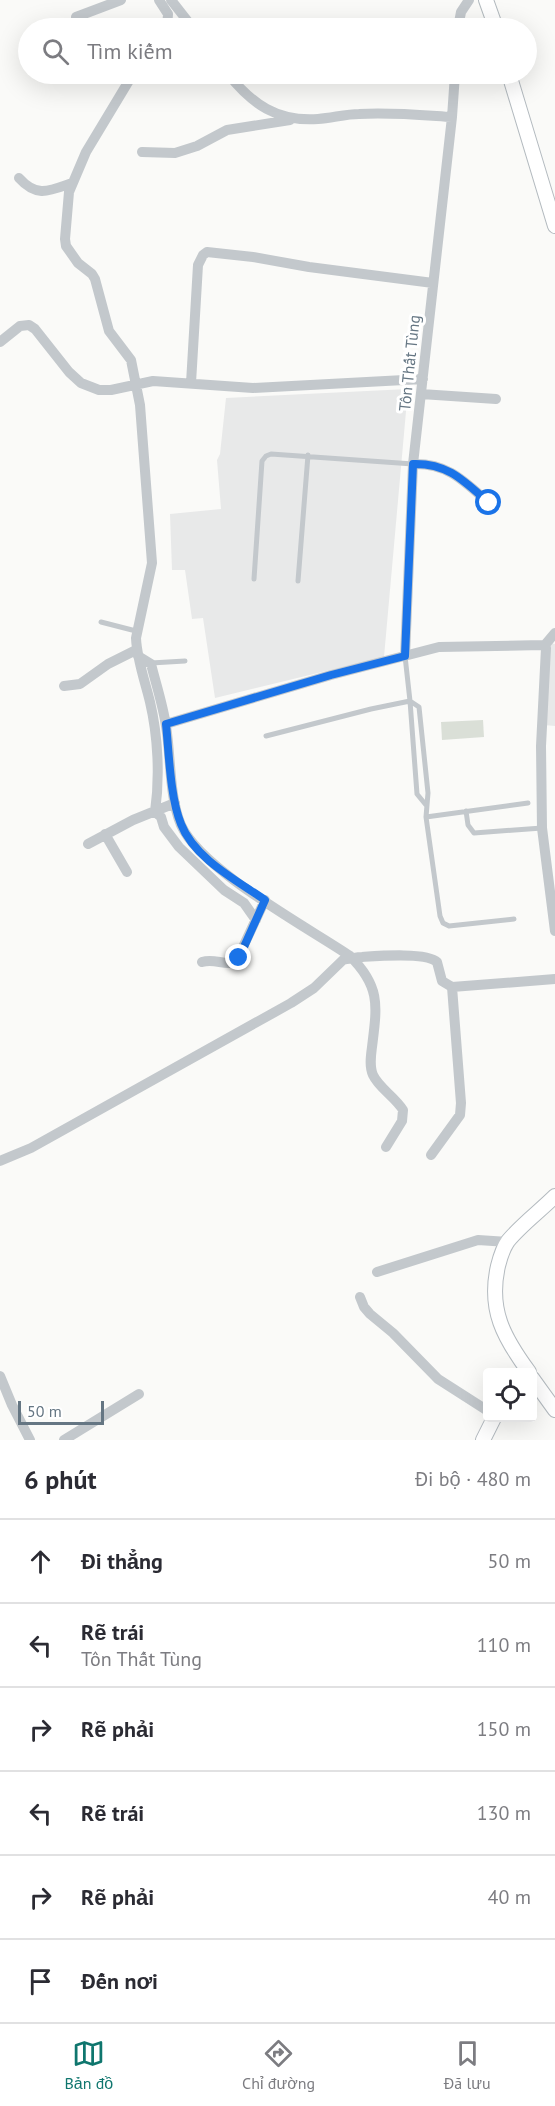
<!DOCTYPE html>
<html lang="vi">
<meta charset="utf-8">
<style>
body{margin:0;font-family:"PT Sans",sans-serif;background:#f7f7f7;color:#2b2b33}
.controls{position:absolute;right:18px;bottom:18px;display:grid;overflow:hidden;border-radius:6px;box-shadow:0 6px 24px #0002}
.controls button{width:54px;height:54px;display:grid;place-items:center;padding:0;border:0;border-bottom:2px solid #e1e1e2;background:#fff;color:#2b2b33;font:30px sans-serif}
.scale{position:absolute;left:18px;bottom:15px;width:86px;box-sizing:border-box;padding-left:6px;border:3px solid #657683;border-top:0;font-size:16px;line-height:21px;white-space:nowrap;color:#657683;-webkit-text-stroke:4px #fff;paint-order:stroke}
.stop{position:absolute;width:18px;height:18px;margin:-14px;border:4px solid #1a73e8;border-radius:50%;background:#fff}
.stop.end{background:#1a73e8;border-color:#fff;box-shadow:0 2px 6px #0008}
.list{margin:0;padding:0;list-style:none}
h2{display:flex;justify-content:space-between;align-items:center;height:78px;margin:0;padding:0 24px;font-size:26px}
h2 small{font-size:20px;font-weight:400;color:#7c7c81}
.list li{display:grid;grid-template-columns:39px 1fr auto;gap:18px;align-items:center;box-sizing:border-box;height:84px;padding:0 24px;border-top:2px solid #e1e1e2}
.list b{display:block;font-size:22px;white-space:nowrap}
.list p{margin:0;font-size:20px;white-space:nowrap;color:#7c7c81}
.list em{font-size:20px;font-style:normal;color:#7c7c81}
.icon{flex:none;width:33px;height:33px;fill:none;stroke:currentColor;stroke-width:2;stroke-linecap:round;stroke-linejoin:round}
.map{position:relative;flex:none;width:555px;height:1440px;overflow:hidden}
.search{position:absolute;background:#fff;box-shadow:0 6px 24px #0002;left:18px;right:18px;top:18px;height:66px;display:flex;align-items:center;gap:15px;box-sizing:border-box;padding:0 21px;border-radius:33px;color:#7c7c81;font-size:22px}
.sheet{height:582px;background:#fff}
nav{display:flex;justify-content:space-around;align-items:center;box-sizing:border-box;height:84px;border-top:2px solid #e1e1e2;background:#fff;font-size:16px;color:#7c7c81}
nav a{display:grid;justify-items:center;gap:3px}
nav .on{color:#0f766e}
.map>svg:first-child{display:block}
</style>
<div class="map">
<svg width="555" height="1440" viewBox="0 0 555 1440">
<rect width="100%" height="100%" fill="#fafaf8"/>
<path fill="#e8e9e9" d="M408,389l-24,268 -169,41 -12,-80 -11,1 -7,-49h-13l-2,-56 51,-5 -4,-49 3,-6 6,-56z
M550,643l5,1v82l-11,-1z"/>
<path fill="#dadfd7" d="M483,720l1,17 -42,3 -1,-18z"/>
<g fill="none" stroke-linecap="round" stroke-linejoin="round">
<defs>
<path id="secondary" d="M486,0l10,28
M509,74l46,152
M529,1372c-25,-34 -41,-62 -31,-106 2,-8 5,-18 10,-25 13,-16 32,-30 47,-45
M532,1378l23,32
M483,1440l11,-22"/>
</defs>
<use href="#secondary" stroke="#b3babf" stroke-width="16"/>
<path stroke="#c3c8cc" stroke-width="5" d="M254,579l8,-118 4,-5 5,-2 142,10
M298,581l10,-126
M101,622l35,9
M405,656l5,45 7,93 9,11
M151,663l34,-2
M266,736l105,-27 39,-8 9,6 9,86 -2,24 14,99 3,7 6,3 65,-7
M466,811l2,14 6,8 68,-5
M426,817l102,-14"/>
<path stroke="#c3c8cc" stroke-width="10" d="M159,0l9,14 -1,14
M171,0l22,28
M76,17l45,-17
M458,28l3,-16 8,-12
M133,74l-47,78 -17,40 -4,47 1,7 12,17 14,11 3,5 14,52 22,29 9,45 12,158 -16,75c1,22 9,43 14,64 8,34 10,75 5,110l6,5 3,10 15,20 45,43 20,13 12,17
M228,74c24,30 49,48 90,45 14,-1 28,-5 41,-5 31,-2 62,1 93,3
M142,152l33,1 22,-7 30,-16 63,-10
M19,178c18,20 30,13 53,5
M0,342l20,-16 9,-1 6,4 34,43 12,11 18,7h12l42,-9 100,7 170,-9
M191,383l7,-118 5,-10 4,-3 46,5 56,10 124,16
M421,394l75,5
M413,464c35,-1 51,17 76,39
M544,646l11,-13
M138,656l13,8c5,20 12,41 15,62 5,30 3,71 15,99 20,45 126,102 169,131 31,31 27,50 22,91 -1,8 -3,19 1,28 6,13 22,22 30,35l-1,11 -16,26
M405,656l8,-192 39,-347 3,-43
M64,686l16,-2 28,-20 28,-14
M166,724l165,-49 108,-28 104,-2 3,3 -5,98 1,82 13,103
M105,834l22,38
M88,844l45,-24 42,-17
M202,962c13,-4 22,4 34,0l29,-62
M431,1155l29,-40 1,-12 -9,-116
M0,1161l31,-13 260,-145 23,-15 30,-29c5,1 11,-2 18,-2 15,-1 65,-5 75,5l5,19 10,6 103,-8
M377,1272l101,-32 30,2
M360,1297l4,10 6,7 23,19 45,46 50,32
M0,1376l12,29 18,35
M64,1440l75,-46"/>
<use href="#secondary" stroke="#fff" stroke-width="14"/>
</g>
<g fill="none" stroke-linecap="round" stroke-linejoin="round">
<path stroke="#1a73e8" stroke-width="8" d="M239,958l26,-58c-29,-20 -71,-42 -84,-76 -11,-27 -12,-71 -15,-100l165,-49 74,-19 8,-192c35,-1 51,17 76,39"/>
</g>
<g text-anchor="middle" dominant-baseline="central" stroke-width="6" stroke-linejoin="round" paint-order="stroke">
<g font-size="16" fill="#657683" stroke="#fff">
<text transform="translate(409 363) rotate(-84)">Tôn Thất Tùng</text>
</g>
</g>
</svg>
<div class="controls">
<button><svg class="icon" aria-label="locate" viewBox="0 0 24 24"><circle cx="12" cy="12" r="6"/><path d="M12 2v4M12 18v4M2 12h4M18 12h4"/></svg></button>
</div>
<div class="scale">50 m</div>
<div class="stop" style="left:489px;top:503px"></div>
<div class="stop end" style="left:239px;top:958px"></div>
<div class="search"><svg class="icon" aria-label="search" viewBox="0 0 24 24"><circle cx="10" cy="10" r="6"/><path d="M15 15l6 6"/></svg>Tìm kiếm</div>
</div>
<section class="sheet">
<h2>6 phút<small>Đi bộ · 480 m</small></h2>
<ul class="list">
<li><svg class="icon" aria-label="ahead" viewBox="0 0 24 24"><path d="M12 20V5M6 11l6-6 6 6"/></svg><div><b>Đi thẳng</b></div><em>50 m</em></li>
<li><svg class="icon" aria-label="left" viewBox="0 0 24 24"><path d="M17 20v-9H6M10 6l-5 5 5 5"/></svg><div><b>Rẽ trái</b><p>Tôn Thất Tùng</p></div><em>110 m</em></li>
<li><svg class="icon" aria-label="right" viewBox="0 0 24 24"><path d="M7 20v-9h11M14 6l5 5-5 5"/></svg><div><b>Rẽ phải</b></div><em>150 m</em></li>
<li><svg class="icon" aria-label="left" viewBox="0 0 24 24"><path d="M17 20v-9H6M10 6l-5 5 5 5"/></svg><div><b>Rẽ trái</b></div><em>130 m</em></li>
<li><svg class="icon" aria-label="right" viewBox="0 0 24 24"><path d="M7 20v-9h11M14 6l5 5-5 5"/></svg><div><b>Rẽ phải</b></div><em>40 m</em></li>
<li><svg class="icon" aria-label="arrive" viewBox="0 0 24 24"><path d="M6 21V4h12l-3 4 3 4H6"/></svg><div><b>Đến nơi</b></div></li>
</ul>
</section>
<nav>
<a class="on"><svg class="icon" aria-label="map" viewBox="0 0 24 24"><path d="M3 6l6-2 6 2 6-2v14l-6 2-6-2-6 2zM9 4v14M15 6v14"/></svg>Bản đồ</a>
<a><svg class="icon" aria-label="directions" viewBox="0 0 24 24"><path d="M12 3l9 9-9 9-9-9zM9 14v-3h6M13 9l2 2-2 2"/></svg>Chỉ đường</a>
<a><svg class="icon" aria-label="saved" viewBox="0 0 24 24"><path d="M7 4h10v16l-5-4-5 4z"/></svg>Đã lưu</a>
</nav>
